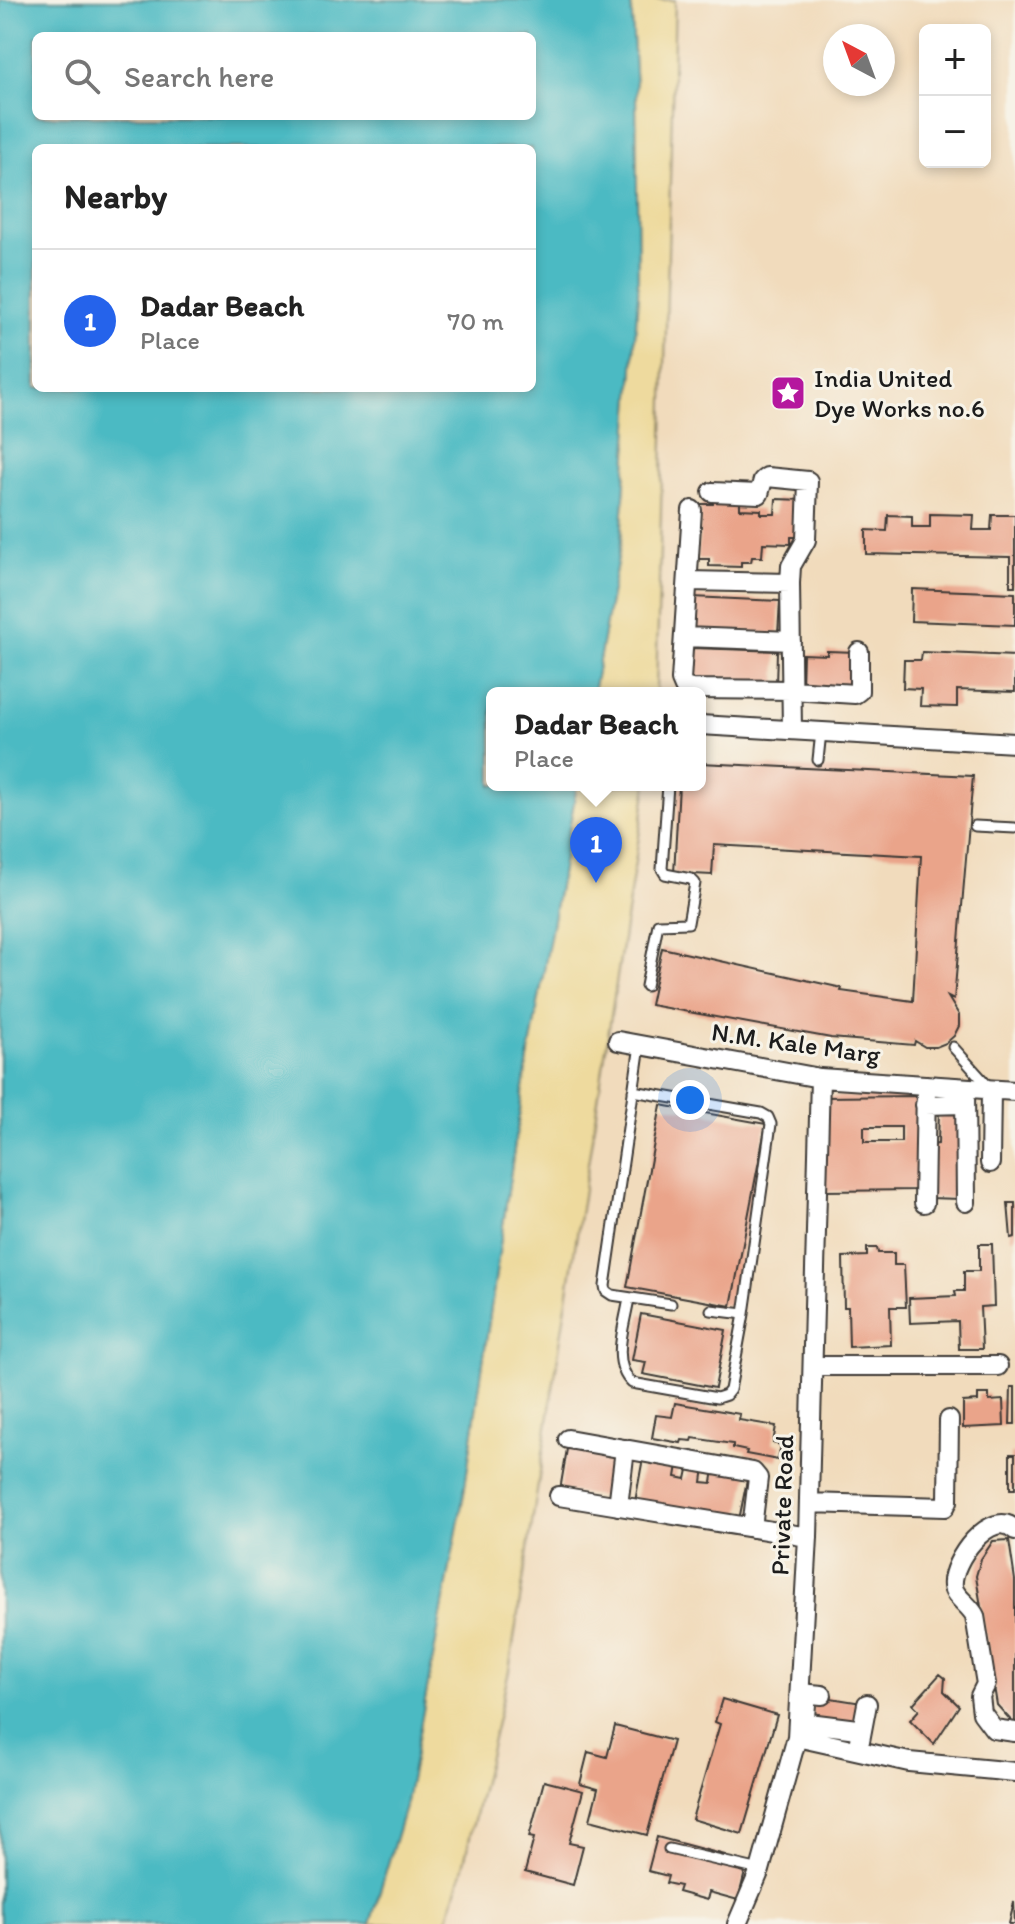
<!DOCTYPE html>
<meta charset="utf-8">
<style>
body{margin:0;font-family:Itim,sans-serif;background:#f6f6f6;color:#222}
.controls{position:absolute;right:24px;top:24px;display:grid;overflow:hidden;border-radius:12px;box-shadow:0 4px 12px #0003}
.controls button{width:72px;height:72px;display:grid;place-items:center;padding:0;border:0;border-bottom:2px solid #e0e0e0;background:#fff;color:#222;font:40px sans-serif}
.compass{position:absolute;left:823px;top:24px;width:72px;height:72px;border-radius:50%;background:#fff;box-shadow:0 4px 12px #0003;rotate:319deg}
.you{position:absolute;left:690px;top:1100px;width:28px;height:28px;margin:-20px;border:6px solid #fff;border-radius:50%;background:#1a73e8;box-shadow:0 0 0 12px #1a73e833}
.badge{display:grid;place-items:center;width:52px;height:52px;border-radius:50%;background:#2563eb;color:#fff;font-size:26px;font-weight:700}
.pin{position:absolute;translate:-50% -66px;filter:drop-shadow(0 2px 4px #0008)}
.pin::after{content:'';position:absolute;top:42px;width:28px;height:24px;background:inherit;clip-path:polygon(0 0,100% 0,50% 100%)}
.popup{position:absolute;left:486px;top:687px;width:220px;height:104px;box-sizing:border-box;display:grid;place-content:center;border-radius:12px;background:#fff;filter:drop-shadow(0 2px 6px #0005);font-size:26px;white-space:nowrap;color:#767676}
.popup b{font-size:30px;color:#222}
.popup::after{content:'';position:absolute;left:50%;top:100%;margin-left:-16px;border:16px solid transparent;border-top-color:#fff}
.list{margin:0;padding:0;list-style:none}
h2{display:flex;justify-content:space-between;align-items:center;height:104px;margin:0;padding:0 32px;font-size:34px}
h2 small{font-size:26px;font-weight:400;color:#767676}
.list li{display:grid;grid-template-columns:52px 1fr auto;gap:24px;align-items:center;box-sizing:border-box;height:144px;padding:0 32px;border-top:2px solid #e0e0e0}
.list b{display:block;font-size:30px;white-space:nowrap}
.list p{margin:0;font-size:26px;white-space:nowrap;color:#767676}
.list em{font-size:26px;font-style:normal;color:#767676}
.icon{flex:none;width:44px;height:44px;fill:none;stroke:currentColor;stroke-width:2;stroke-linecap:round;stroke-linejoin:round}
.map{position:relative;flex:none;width:1015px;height:1924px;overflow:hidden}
.search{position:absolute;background:#fff;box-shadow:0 4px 12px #0003;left:32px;top:32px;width:504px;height:88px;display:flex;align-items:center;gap:20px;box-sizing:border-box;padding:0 28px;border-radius:12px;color:#767676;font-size:30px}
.panel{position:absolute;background:#fff;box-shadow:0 4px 12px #0003;left:32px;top:144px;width:504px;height:248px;border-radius:12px}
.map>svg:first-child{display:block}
</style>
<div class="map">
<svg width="1015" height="1924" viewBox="0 0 1015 1924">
<rect width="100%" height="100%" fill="#f7f3e8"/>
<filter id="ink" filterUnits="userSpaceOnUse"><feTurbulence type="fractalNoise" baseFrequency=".0125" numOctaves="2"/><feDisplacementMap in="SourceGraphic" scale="16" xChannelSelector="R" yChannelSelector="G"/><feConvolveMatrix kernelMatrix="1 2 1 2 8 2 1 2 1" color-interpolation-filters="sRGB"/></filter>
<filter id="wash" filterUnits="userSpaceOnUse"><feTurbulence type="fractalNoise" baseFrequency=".006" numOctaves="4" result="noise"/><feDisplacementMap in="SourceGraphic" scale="32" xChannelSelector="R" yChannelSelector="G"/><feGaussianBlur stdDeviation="1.8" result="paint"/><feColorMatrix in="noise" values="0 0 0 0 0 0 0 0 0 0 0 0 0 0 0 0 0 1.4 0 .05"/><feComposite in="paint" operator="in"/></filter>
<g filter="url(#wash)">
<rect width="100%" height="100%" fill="#f1dbbc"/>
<path fill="#eeda9e" stroke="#857b5d" stroke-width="2" d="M631,0h44l-19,693h-63l28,-152 17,-246 -2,-206z
M577,785h70l-138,886 -48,204 -15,49h-76l35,-117 59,-314 59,-405z"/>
<path fill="#4cbac3" stroke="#346b70" stroke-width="2" fill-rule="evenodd" d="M0,0h631l5,89 2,206 -17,246 -28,152h-101v92h85l-54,303 -59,405 -59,314 -35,117h-370zM36,36h496v80h-496zM36,148h496v240h-496z"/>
<g id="blocks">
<path fill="#eaa48a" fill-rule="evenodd" d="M776,499l28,1 -2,37h-11v7l-28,-1 -1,14h-10l-1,5h-10v5l-32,-1v-7h-11l3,-55h12v-4l27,1v8l21,1v4h14z
M930,514l44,1 -1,15h18l1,-15h23v71h-5v-29l-144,-3v-24l21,1 1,-16 24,1v11h18z
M912,589l103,4v32l-104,-4z
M692,597l88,4 -2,33 -87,-4z
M692,648l85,3 -1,35 -86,-3z
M827,651l29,1 -2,37 -52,-1 1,-34 24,1z
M922,652l93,4v36l-58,-2v17l-37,-1 1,-17 -18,-1 1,-28h17z
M700,763l273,13 -19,224 -6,-3 11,18v11l-5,10 -8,7 -10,4h-11l-10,-6 -1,4 -83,-7 -181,-33 12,-57 180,40 -1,3 72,10 8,-145 -207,-11 -2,30 -38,-2 5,-88h21z
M918,1096v94l-95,1 -1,-94zM864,1127h37v15h-37z
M661,1105l105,19 -35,182 -104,-19z
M939,1109h22l-1,90 -30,-1v-53l8,-1z
M1008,1203h7v34l-4,1z
M979,1244h13l2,62 -14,1 2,42h-23l-1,-28 -48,2 -1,-25 47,-2 -1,-5h9v-20h15z
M867,1248h10l1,5h16v12h10l2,42h-16l1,38 -42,2 -1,-40h-4l-1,-50 24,-1z
M641,1314l85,16 -11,58 -72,-14 3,-12 -14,-2z
M1011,1387h4v37h-5z
M978,1394h11v7l14,-1 1,26 -41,2v-26l15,-1z
M675,1403l65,11 -1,6 37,6 -3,17 8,2 -3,15 -32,-6 1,-3 -14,-3v-4l-40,-6 -1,3 -10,-1 -1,3 -29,-5 4,-23 16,2z
M568,1443l51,9 -8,46 -51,-8z
M1010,1454h5v35h-5z
M643,1458l35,7 -2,12 10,2 3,-14 15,2 -2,15 10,1 2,-14 34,6 -9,45 -104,-18z
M1009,1540l6,40v145l-18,-20 -21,-129 5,-17 12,-18z
M940,1674l5,4 -1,13 15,15 -25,38 -24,-24 9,-10 -6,-6z
M812,1695l50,8 -4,25 -46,-7z
M722,1699l55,16 -35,119 -50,-15 28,-95 -5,-2z
M615,1726l58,15 -26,94 -57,-15 8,-31 -18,-5 8,-32 19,5z
M544,1781l39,10 -14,52 14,3 -10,39 -48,-13 9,-34 -5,-1z
M657,1837l68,18 -2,7 23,6 -8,32 -29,-8 -2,8 -29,-8 2,-6 -14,-3 2,-7 -20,-5z
M1014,1902l1,22h-6z"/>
</g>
</g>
<g filter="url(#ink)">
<use href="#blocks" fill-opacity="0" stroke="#3c3934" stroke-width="2"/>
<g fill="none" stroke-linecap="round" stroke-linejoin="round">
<defs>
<path id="lane" d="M818,760l3,-28
M975,826l40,2
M646,986l12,-62 30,-1 7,-40 -4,-4 -26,-5 -3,-5 6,-84
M640,1045l-35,241 1,5 6,4 59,9
M953,1047l36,40
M633,1091l128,22 7,4 3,7 -27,190 -33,-4
M629,1298c-4,27 -19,64 3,85l85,15 9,-3 4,-5 14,-76
M669,1849l91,21"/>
<path id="street" d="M712,492l47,2 4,-14 4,-3 41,4 -2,59 -15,26 -1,17 2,147
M692,510l-11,170 3,7 7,2 100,1 64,4 4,-3v-39
M688,581l102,2
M684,637l107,4
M700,725l315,18
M618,1041l202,37 195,13
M965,1088l1,114
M925,1105l40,-1
M990,1163l1,-73
M924,1203l2,-118
M814,1366h184
M568,1439l185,33 5,6 -6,50
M559,1496l249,41
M809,1503l136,4 3,-6 1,-81
M618,1506l7,-57
M1015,1530c-23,-24 -65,32 -62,56 1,11 17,19 22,30l11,68 -6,12 2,17 12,16 21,3
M800,1693l22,2
M806,1704l-1,13 4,6 48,6
M797,1737l112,25 106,10
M860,1741l7,-37
M737,1924l23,-54 37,-133 11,-200 12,-459"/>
</defs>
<use href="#lane" stroke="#3c3934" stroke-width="13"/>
<use href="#street" stroke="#3c3934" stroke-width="22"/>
<use href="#lane" stroke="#fff" stroke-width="9"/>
<use href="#street" stroke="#fff" stroke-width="18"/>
</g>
</g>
<defs>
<symbol id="sight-square" viewBox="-11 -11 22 22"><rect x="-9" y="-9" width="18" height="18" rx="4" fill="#b5179e" stroke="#f7f3e8"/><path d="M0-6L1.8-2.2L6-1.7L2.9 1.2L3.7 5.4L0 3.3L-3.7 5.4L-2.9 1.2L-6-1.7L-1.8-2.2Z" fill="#fff"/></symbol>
</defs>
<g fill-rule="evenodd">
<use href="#sight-square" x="768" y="373" width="40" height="40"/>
</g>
<g text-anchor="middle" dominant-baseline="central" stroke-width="6" stroke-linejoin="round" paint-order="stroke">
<g font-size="26" fill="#1c1c1c" stroke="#f7f3e8" text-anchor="start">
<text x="814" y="378">India United<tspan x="814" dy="30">Dye Works no.6</tspan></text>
</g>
<g font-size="26" fill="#1c1c1c" stroke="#f7f3e8">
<text transform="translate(796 1043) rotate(8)">N.M. Kale Marg</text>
<text transform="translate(782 1505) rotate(-88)">Private Road</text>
</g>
</g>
</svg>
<div class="controls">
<button>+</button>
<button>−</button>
</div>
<svg class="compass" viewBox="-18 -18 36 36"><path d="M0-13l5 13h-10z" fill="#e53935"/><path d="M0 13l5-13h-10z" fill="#767676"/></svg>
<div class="you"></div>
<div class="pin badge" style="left:596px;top:883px">1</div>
<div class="popup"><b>Dadar Beach</b>Place</div>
<div class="search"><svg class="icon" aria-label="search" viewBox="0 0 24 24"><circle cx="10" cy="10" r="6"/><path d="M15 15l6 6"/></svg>Search here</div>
<section class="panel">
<h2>Nearby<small></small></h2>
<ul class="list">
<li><span class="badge">1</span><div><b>Dadar Beach</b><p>Place</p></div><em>70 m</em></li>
</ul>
</section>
</div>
